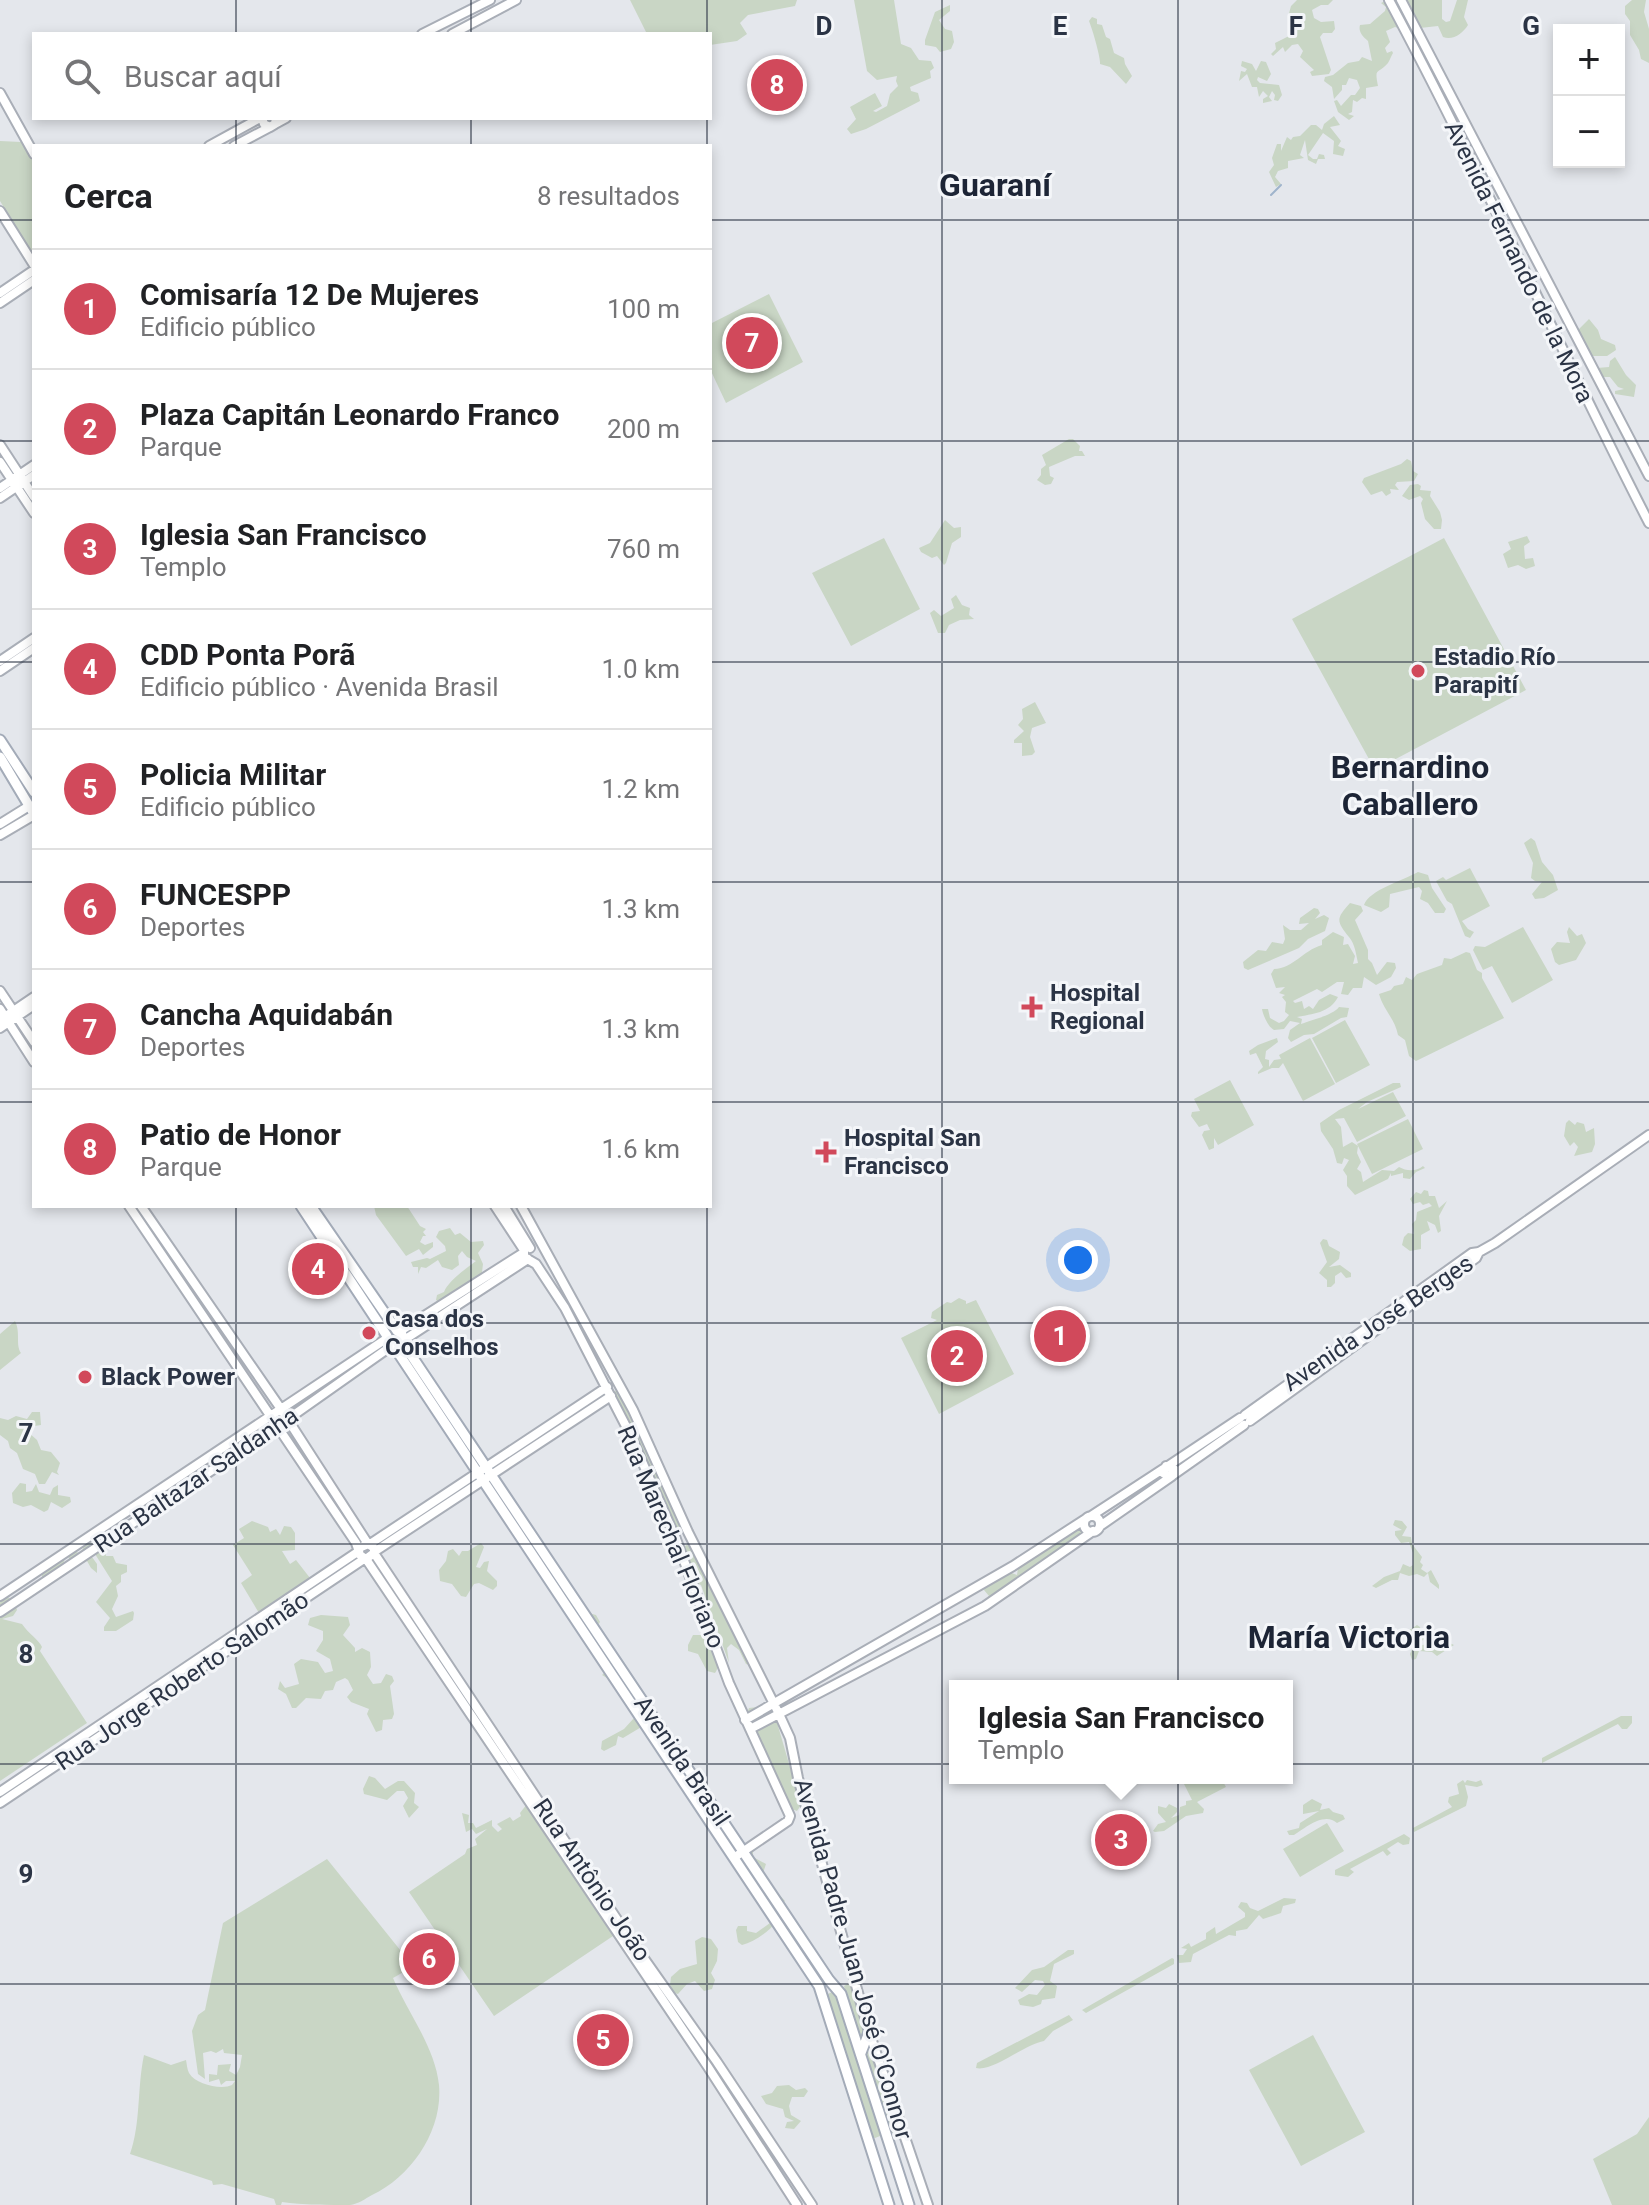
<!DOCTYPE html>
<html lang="es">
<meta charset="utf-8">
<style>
body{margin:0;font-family:Roboto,sans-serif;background:#f2f2f2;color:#202124}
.controls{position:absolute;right:24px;top:24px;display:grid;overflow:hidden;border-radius:0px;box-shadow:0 4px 12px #0003}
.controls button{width:72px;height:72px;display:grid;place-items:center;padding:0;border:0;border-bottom:2px solid #e0e0e0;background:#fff;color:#202124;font:40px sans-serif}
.you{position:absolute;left:1078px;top:1260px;width:28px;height:28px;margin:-20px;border:6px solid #fff;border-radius:50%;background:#1a73e8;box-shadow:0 0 0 12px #1a73e833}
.badge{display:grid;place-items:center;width:52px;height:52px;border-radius:50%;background:#d1495b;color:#fff;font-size:26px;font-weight:700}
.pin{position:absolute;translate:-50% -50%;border:4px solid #fff;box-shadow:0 2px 8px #0006}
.popup{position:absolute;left:949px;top:1680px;width:344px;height:104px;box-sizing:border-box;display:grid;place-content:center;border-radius:0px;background:#fff;filter:drop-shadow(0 2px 6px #0005);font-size:26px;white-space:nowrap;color:#757577}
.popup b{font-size:30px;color:#202124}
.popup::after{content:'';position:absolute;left:50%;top:100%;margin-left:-16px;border:16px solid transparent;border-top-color:#fff}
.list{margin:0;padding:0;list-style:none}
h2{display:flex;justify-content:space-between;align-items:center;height:104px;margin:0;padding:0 32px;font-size:34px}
h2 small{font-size:26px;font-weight:400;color:#757577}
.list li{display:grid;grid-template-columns:52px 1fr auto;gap:24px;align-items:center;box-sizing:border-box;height:120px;padding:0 32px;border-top:2px solid #e0e0e0}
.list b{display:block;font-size:30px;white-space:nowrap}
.list p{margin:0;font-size:26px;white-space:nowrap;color:#757577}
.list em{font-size:26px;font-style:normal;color:#757577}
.icon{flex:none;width:44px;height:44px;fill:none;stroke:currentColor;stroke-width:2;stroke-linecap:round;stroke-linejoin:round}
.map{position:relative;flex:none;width:1649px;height:2205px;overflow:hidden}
.search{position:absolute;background:#fff;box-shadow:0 4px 12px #0003;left:32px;top:32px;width:680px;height:88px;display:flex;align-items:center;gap:20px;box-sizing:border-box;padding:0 28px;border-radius:0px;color:#757577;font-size:30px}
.panel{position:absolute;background:#fff;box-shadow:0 4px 12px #0003;left:32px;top:144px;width:680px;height:1064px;border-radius:0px}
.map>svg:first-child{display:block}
</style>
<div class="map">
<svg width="1649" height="2205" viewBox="0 0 1649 2205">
<rect width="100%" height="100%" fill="#e4e7ec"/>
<path fill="#c9d6c5" d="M630,0h167l-2,6 -47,9 -8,8 7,11 -10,7 -27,4v-11h-63z
M854,0h40l7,44 10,4 8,12 12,1 3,7 -4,3 1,7 -21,9 1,4 7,2 2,8 -54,28 -15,5 -4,-5 9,-10 -6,-12 25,-14 7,13 -9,5 3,1 11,-6 3,-12 8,-8 -2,-5 1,-5 -20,4 -10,-9z
M1297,0h36l-5,5h-7l-9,5 2,8 7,4 13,-1 1,8 -3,4h-9l-3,4 11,33 -2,4 -17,2 -2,-4 4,-2 -14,-13 3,-6 -5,-7 -6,1 -7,7 -2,-5 -10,9 -2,-2 5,-5 -1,-6 14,-7 3,-16 -4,-3 3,-11z
M1406,0h36v19l4,3 4,-1 7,-21h11l-4,17 4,8c-5,8 -15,16 -25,12l-5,-11 -18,2z
M1632,0h14l-2,12 5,17v34l-8,-4 -2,-9 -9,-15v-14l-5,-7v-8z
M1383,2l7,3 16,20 -5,4 -6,-2 -9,4 4,11 -5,6 2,5 5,-2 1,2c-2,3 -3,7 -5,10 -10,12 -14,3 -10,23l-12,2v11l-4,-1 -5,4 -4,-2 -1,12 -4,2 6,2 -5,4 -11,-8 -4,-11 3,-1 4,6 10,-11h4l5,-7 -3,-8 -8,-2 -3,7h-4v5l-8,9 -2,-12 -8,-6 1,-4 8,-2 15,-12 11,-2 3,-4 10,4 -4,-20c-5,-4 -10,-9 -8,-16l10,-1 15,-13 1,-4 -5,-4z
M950,5v6l-11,9 6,9 7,2 2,11 -3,7 -11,3 -4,-5 -11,-2v-5l10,-28z
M1092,17l5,2v5l5,1 4,12 4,2 4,14 10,5 1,6 7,12 -6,8 -16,-17 -10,-3c1,-6 -8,-36 -11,-43z
M1242,61l10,3 4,7 5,-10 5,1 5,12 -4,7 -9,-4 -1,3 3,3 19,2 3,10 -4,6 -4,-1 1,-5 -3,-4 -3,6 3,4 -9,2v-4l5,-3 -5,-5 -4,6 -2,-10h-5l-5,-13 -8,7 2,-10 4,1 2,-3 -6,-3z
M795,70l4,23 -9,2 2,14 -23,4 -2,-12 -7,1 -5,-25z
M1334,116l6,9 -10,2 11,14 -3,5 7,3 -2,7 -10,-2 1,-13 -11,-8 -15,22 5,4h4l2,-5 5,1 1,4h-7l-2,5 -8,-4 -3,-20 -5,15 4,3 -16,3v7l-10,3 -3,6 6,7 -5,3 -7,-15 5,-7 -2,-7 5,-14h4v7l6,-14 4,3 2,-3 7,-1 11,-11h5l6,5 2,-6z
M26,140l8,27v89l-23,-33 2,-1 -13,-21v-60l21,1z
M769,294l34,68 -77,41 -16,-34v-45z
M1589,319l9,11 3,9 14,6 1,5 -9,6h-16l-15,-24z
M1615,357l11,18 10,10 -2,12 -19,-3v-3l9,-2 -6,-2 -8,-10h-9l-4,-9 12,-1 1,-6z
M1069,439h4l7,7 -1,5h3l3,5h-10l-26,11 1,9 4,2 -3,6 -6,1 -8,-5 4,-5v-6l5,-4 -4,-10z
M1407,459l4,2 2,10 5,3 -4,7 -17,1 -2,3 4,5 -9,-1 1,4 -5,3 -4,-5 -11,4 -9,-13 2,-4 37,-14z
M1418,484l3,2 -1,4 11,1 -1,5 10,16 2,8 -1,9h-7l-9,-10 -4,-16 2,-4 -3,-3 -11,4 -7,-4 8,-11z
M945,520l9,8 7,-1v10l-9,6 -6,20 -2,2 -7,-9 -5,2 -11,-6 -2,-4 11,-5z
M1527,536l3,6 -6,4 1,13 8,-1 2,8 -9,3 -8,-4 -10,3 -5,-14 8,-5 -3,-7z
M884,538l36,71 -69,37 -39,-73z
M1444,538l82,152 -151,80 -83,-151z
M956,595l6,10 8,3 -1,7 5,4 -14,1 -11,5 -4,8h-7l-8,-20 4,-3 7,6 13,-8 -3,-9z
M1035,702l11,21 -14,5 -2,9 5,15 -3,3 -10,1v-13h-8v-3l10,-9 -6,-6 5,-6 -1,-10z
M1531,838l4,3 7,21 11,13 5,15 -14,8 -9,1 -3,-5 10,-12 -7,-1 -4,-3 2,-15 -9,-20z
M1470,868l20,38 -28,15 6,8 6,3 -4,6 -5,-2 -13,-32 -5,-3 -11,-20 7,-4 3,3z
M1418,872l10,3 4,13 14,21 -2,4h-9l-7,-10 -8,-4 2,-8 -3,-4 -29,7 -1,13 -8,5 -17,-7c5,-15 40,-25 54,-33z
M1350,903l11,3 2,5 -8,9 13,30v9l4,4 5,12 10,-13 8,1 1,5 -5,9 -15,8 -12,-8 -2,11h-9l-5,7 -7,-1 3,-12h-7l-15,10 -5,-3 -24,12 2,2 7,-2 2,8 5,-3 4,3 6,-9 11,-6 8,3c-8,16 -26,17 -41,20l5,2 -1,5c11,-4 32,-9 38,-17l10,1 -2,9 -6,1 -27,16 -10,1 -13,7 -3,-4 2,-8 10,-7 -10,-2 -6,8 -10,1c-6,-3 -11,-15 -12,-21h6l2,9 9,5 5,-2 5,-6 -4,-3 1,-10 -4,-5 3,-2 -6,-2 6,-6 -9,1 -5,-14 3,-5c20,-1 28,-18 48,-24v-5l11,-8 11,5 -1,8 5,-1 7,12 -2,8 5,-1c-2,-9 -3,-19 -9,-26 -14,-17 -12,-19 1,-34z
M1314,908l4,1 2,4 -5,6 9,-4 5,3 -4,13 -17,8 -9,9 -51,22 -4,-2 -1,-6 15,-12 8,1 6,-9 11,2 2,-5 -2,-14 7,5h11l8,-7 -10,1 1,-6z
M1523,927l30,53 -41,23 -20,-37 -9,4 -10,-20 2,-4 10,1z
M1569,927l8,9 5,-2 4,9 -10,17 -17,5 -4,-3 -4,-13 6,-7 13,1 -3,-11z
M1466,952l4,1 7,17 5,3v5l22,40 -88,43 -7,-5 -4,-16 -7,-5c-3,-16 -14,-24 -19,-41l12,-4 3,-4 9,-2 3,-7 6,3 5,-6 25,-9 2,-7 7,1z
M1345,1020l25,45 -34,18 -24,-45z
M1277,1038l1,4 -12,9 -1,8 4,1v7l5,-7 7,-1 -2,-4 31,-17 25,46 -32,17 -20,-38 -4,5h-7l-14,6v-2l5,-5 -7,-14 -6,2 -1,-4 9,-6z
M1230,1080l24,45 -36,20 -4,-7v10l-5,2 -7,-15 2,-4 6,-1 -3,-6 -8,3 -8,-11 1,-4 8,-1 -6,-12z
M1393,1083h7l1,4 -34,15 -9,7 35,-17 13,24 -49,26 -13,-24 -9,1 6,8 2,20 9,-5 6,4 -1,7 4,9 -4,7 4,3 2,10 19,-12 12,1 5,-4c7,4 17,5 24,-1l2,2 -9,4 -6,7 -7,-1v-5l-12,3v-3l-3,6 -33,16 -8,-9v-10l-4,-6 6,-10 -5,-2 -2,6 -5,-1 -4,-14 -12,-18 -1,-8 19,-13z
M1408,1119l15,30 -51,25 -15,-30z
M1569,1120l6,5 2,-3 7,2 2,8 8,-4 1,16 -3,8 -18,4 4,-9 -4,-5 -4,4 -6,-10 2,-13z
M1424,1190l4,1 1,5h6l4,12 8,-7 -8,15 2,15 -3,2 -3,-8 -8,-4 3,9 -9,5v14l-11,2 -8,-6 2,-8 4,-4 6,1 -2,-10 4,-4 1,-8 15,-6 -3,-3 -6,2 -3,-3 -7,2 -3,-5 6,-7 5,2z
M374,1206h33l13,20 6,3 -3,3 3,4h-3l-3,6 5,3 8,-3v5l-10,8 -4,-6 -13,7 -30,-41z
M450,1228l5,7 5,-2 11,9 12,-1 1,4 -6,8 5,11 -2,16 -15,14 -1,5 -26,3 -3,-2 1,-5 7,-3c4,-11 24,-25 32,-31l-9,-4 -5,-6 -4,5 1,9 -7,5 -10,-3 -4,-7 -12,8 -5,-1 -3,7v-7h-5l-2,-5 16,-4 3,1 16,-8 -1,-5 -9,-9 3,-6z
M1323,1239l4,1 2,6 11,6 -1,7 -10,8 11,-2 11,8v4l-5,1 -5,-6 -6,4v7l-4,4h-4v-7l-8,-7 8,-11 -7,-19z
M959,1298l7,3v3l10,-4 38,74 -75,40 -38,-76 36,-18 -6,-2 1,-6 15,-10 4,1z
M15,1321c6,12 0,23 6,32l-21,17v-36z
M614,1391h4l62,134 -1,3h-5z
M32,1412h8l1,13 -13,2v5l9,8 4,10 10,2 9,11 -3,9 2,3 -7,-3 -7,12h-6l-4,-10 -12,-5 -6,-16 -7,-5 -2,-7 -8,-6v-17l8,2 8,-4 11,3z
M20,1483l6,1v8l6,-1 4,-7 3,8 11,3 3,-7 5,-3v10l12,2 1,5 -9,6 -11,-6 -3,8 -4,2 -13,-7 -8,2 -10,-4 -1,-10z
M1395,1520l7,1 5,6 -5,9 9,1 1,7 10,13 -2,5 3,3 -2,4 6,4 4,-3 8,15v4l-9,-7 -2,-9 -4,4 -7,-3 -8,2 -9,-3 -2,7h-6l-16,8 -4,-2 12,-9 16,-6 3,-7 7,3 3,-2v-12l-4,-11 -8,1 -6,-8v-4l7,-1 -9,-5z
M252,1521l16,6 2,5 6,-3 4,6 4,-9 7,1 4,6v17l-13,1 8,13 6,-4 14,18 -51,35 -18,-30 11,-8 -19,-30 11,-7 -5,-9z
M1080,1527l5,5 -46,42 -10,-4 1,10 -23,13 -5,6 -17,2 4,-5 -5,-6 1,-4 24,-14 8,3 1,-7z
M88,1537l5,9 12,2 1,8h7l3,7 11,2v7l-6,3v7l-5,4 2,10 -6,13 4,8 17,-6 1,2 -1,7 -17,11h-12v-4l6,-9 -14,-16 16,-21 -17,-27 -3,3 5,7v9l-6,-5 -4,-7 -13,6 -8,-14 -3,13 -10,5 2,10 -13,-4c0,-23 19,-32 37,-24l4,-4 -1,-8z
M481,1543l3,4 -8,20 4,1 4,-6 5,-1 -2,10 10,10v5l-4,4 -14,-7 -5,1 -8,13 -5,-1 -9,-12 -12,-3 -1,-11 7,-9 2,-10 5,-2 6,7 3,-5h6z
M687,1545l3,1 60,119 -4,-1 -7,-14 -8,-6 -4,4 2,15 -28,-78 -5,-2 -13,-33v-3z
M7,1597l7,3 3,10 -4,6 -11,3 20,5c6,9 17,16 20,23l-2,4 47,72 -87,58v-179z
M585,1612l11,3 4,7 -3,4 52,92 -6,-3v11l-20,12 -5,-2 -2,9 -12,6 -3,-2 1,-8 22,-12 10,-11 -23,-43 -4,3 -5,-3 6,-6 -30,-53z
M321,1615l27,2 2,8 -7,10 12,13v4l7,-4 8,4 1,15 -4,8 6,9 8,-1 5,-9 6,2 2,5 -4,5 4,28 -2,5 -9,1 -1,10 -6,2 -9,-18 2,-5 -18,-7 -4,-5 6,-7 -5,-10 -3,-2 -9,4 -3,8 -8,1 -4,8 -15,-1 -10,10h-4l-6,-14 -8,-5 2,-8 5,7 14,-4 -5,-20 7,-5 17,3 7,11 8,-2 -3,-12 -14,-8 7,-11v-9l-15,-6 2,-7z
M1417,1625l3,2 4,12 -8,7 13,-2 7,4 5,-9 13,6 -17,11 -5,-4 -13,-1 -3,8 -4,1 -2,-6 3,-7 -4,-3v-7l-15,3z
M693,1635h12c9,9 18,27 10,38l-8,-2 -9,-17 -10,-3v-6z
M758,1707l13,4 5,8 25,86 -4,6 -5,-2 -45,-96 2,-5z
M1621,1716h11v7l-5,6h-5l-4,-5 -76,39v-5z
M369,1776l6,2 10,11 13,-8h6l11,12 -1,10 5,4 -10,11 -6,-12 5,-8 -4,-7h-7l-10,9 -23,-6 -1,-5z
M1176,1778h45l5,9 -29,15 7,7 -1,4 -17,3 -22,15 -9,1 -2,-1 5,-7 8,-2 -8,-9v-7l8,2 3,-4 8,4v4l-6,6 8,-3 1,-8 6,-2v-4l6,-1 -10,-20z
M1463,1780l2,3 2,-3 9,2 5,-2 2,5 -6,2 -12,-2 3,12 -2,9 -52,26 -1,-4 39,-21 -4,-5 1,-5 10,-3 -2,-10z
M1312,1799l10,5 -2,6 9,-2 4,4 10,3 2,4 -8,4c-13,-12 -33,6 -43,12h-5l-2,-4 12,-3 1,-5 19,-12 -16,3v-9z
M527,1804l34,18 -1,8 56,104 -122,82 -85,-124 56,-38 2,-5 10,-4 -2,-6 12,-10 -11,5 -4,-5 -6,3 -4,-19 7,2 -1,8h5l3,5 16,-8v6l6,6 4,-3 -5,-5 13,-7 3,4 8,-5 -1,-3z
M1327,1823l17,28 -44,26 -17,-28z
M1404,1834l6,4 -1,6 -6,1 -5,-3 -11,7 4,4 -4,3 -4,-5 -33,18 4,3 -6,5 -13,-2v-5z
M753,1848v9l13,7 -4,12 23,25 -3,3 24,39 6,2 8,34 -43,-58c-8,11 -23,21 -35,24l-4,-3 -2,-12 2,-4h9v5l9,2 14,-10 1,-4 -26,-53h3l-5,-10z
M327,1859l86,107 3,9 7,4 -10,3 -6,-12 -14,8c15,35 42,69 46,107 4,45 -27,91 -67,110 -7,4 -14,9 -22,10 -20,0 -48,0 -68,-3l-1,3h-5l-2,-6 -52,-15 -9,1 -1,-4 -82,-27c11,-31 7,-66 14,-99l27,10 15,-5c1,5 1,9 3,13 7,12 33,17 43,12l3,-4h-9l-5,4 -2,-6 -10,3v-8l8,1 1,-10 13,-1 -2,7 7,4 4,-8 2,-12 -18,-2 -1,-4 -7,4 -5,-2 -8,2 2,26 -7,-5 -6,-43 6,-16 7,-5 18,-87z
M1284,1898l12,1 -1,4 -12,3 -2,7 -18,6 -4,-4 -12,14 -11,2v5l-7,-1 -36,19 -2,8 -12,1 -2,-8h6l4,-6 -6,-1 8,-5 2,4 15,-8v-6l9,-6 1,7 29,-17v-4l-7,-6 3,-5 6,1 3,5 8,3z
M702,1937l9,2 7,10 -1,12 -6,12 4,7 -3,9 -8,2 -9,-10 -8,3 -9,10 -4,-1 -4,-8 1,-8 9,-8 17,-5 -2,-23z
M1068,1950h6v4l-20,10 -4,17 7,5 -2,12 -13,2 -1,4 -8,3 -13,-2 -2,-5 11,-6 8,1 8,-10 -2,-4 -8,-1 -13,12 -7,-4 17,-18 12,-3z
M1172,1958l2,1v5l-88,49 -4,-3z
M850,1983l3,2 13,44 -1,25 4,-13 30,88 -3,5 -6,-2 -15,6 -6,-3 -43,-137 2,-4 6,-3 15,17 -5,-22z
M1069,2015l4,5 -20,11 -9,10c-19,3 -51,31 -68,27l1,-5z
M1313,2035l52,97 -64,34 -52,-96z
M789,2085l7,5 9,-2 3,3 -4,6h-12l-3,9 2,9 10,6 -7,8 -9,-1 2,-6 7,-1 -9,-4 -2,-8 -17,-5 -5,-8 11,-3 5,-7z
M1649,2117v88h-37l-19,-46 44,-25z"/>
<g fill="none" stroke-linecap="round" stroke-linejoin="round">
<path stroke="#9fb4cc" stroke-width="2" d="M1271,195l10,-10"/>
<defs>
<path id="secondary" d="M1389,0c92,172 171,350 260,523
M1401,0l248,476
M422,34l68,-34
M452,34l64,-34
M0,93l34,61
M262,118l2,6 6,3 5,-3 1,-6
M275,124l11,-6
M209,146l51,-28
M234,146l36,-19
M0,211l34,54
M0,293l31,-21
M0,303l34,-23
M0,445l34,52
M0,462l34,51
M0,488l34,-23
M0,498l34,-23
M0,661l34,-23
M0,671l34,-23
M0,824l29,-18
M0,835l34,-20
M0,991l34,51
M0,1009l34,53
M0,1020l34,-23
M0,1028l34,-23
M129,1206l227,337 4,12 6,4 8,-6v-5l-6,-4 -9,4
M141,1206l140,203 87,135
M495,1206l29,44v7l12,7 29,44 65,126 46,105 53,144 61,133 -2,5 -53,36
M504,1206l26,42
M521,1206l112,204 55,122 91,182 11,24 8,40 71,254 59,173
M399,1332l124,-79
M404,1340l124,-81
M1245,1415l227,-162 7,-1 16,-9 154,-108
M1250,1421l226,-163 3,-6
M1168,1466l72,-48
M1173,1475l71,-50
M1091,1516l72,-47
M1084 1524a8 8 0 1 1 16 0a8 8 0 1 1-16 0Z
M1100,1526l72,-50 2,-7 -8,-3 -3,7 7,4
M370,1544l237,-157
M374,1552l237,-156
M374,1553l252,380 91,129 95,143
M366,1559l342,508 89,138
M0,1596l386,-257
M0,1612l278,-186 112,-79
M745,1720l268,-154 74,-48
M750,1729l235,-123 108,-75
M0,1792l359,-241
M0,1803l364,-244"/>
<path id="primary" d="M0,740l34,52
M0,757l34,57
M301,1206l86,130 1,9 7,3 424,638 70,219
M311,1206l86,125 5,3 1,9 426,637 12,14 68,211
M861,2053l8,-21"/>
</defs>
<use href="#secondary" stroke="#a9aeb7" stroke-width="12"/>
<use href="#primary" stroke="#a3abb8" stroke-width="13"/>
<use href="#secondary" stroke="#fff" stroke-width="8"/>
<use href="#primary" stroke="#fff" stroke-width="9"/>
</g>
<path fill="none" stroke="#2b3445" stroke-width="2" stroke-opacity="0.55" d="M236,0v34M471,0v34M707,0v34M942,0v2205M1178,0v2205M1413,0v2205M236,118v28M471,118v28M707,118v28M0,220h34M710,220h939M0,441h34M710,441h939M0,662h34M710,662h939M0,882h34M710,882h939M0,1102h34M710,1102h939M236,1206v999M471,1206v999M707,1206v999M0,1323h1649M0,1544h1649M0,1764h1649M0,1984h1649"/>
<g fill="#d1495b" stroke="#f4f6f9" stroke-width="3">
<circle cx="1418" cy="671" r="8"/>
<path d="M1028 995h8v8h8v8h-8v8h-8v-8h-8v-8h8z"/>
<path d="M822 1140h8v8h8v8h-8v8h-8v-8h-8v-8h8z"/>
<circle cx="369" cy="1333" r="8"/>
<circle cx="85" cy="1377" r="8"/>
</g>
<g text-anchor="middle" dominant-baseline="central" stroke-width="6" stroke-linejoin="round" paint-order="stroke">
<g font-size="24" fill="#2b3445" stroke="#f4f6f9">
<text transform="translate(1519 262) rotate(64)">Avenida Fernando de la Mora</text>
<text transform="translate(1378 1323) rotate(-34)">Avenida José Berges</text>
<text transform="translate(196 1480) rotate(-34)">Rua Baltazar Saldanha</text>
<text transform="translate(671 1537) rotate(67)">Rua Marechal Floriano</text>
<text transform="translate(182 1681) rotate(-34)">Rua Jorge Roberto Salomão</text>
<text transform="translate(682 1761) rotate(56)">Avenida Brasil</text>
<text transform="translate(592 1880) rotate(56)">Rua Antônio João</text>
<text transform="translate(853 1959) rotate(74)">Avenida Padre Juan José O'Connor</text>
</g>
<g font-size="24" font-weight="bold" fill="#2b3445" stroke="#f4f6f9" text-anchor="start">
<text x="1434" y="657">Estadio Río<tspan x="1434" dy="28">Parapití</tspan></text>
<text x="1050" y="993">Hospital<tspan x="1050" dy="28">Regional</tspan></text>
<text x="844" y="1138">Hospital San<tspan x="844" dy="28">Francisco</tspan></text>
<text x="385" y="1319">Casa dos<tspan x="385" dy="28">Conselhos</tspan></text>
<text x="101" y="1377">Black Power</text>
</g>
<g font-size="32" font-weight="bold" fill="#1d2536" stroke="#f4f6f9">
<text x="995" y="185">Guaraní</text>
<text x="1410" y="767">Bernardino<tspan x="1410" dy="37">Caballero</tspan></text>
<text x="1349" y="1637">María Victoria</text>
</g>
</g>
<g font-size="26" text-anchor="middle" font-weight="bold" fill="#2b3445" stroke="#f4f6f9" stroke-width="6" stroke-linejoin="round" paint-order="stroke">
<text x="824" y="35">D</text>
<text x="1060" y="35">E</text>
<text x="1296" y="35">F</text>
<text x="1531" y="35">G</text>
<text x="26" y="1442">7</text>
<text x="26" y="1663">8</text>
<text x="26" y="1883">9</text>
</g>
</svg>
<div class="controls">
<button>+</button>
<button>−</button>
</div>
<div class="you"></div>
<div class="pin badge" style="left:1060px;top:1336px">1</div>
<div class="pin badge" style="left:957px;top:1356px">2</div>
<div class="pin badge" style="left:1121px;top:1840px">3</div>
<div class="popup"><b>Iglesia San Francisco</b>Templo</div>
<div class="pin badge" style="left:318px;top:1269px">4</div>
<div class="pin badge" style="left:603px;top:2040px">5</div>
<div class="pin badge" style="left:429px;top:1959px">6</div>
<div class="pin badge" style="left:752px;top:343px">7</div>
<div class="pin badge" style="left:777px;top:85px">8</div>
<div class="search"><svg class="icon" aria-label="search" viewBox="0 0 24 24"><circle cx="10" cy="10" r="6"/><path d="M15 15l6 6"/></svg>Buscar aquí</div>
<section class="panel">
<h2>Cerca<small>8 resultados</small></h2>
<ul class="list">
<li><span class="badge">1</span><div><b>Comisaría 12 De Mujeres</b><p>Edificio público</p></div><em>100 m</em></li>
<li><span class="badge">2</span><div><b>Plaza Capitán Leonardo Franco</b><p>Parque</p></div><em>200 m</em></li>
<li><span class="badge">3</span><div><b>Iglesia San Francisco</b><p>Templo</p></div><em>760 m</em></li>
<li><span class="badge">4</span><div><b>CDD Ponta Porã</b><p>Edificio público · Avenida Brasil</p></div><em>1.0 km</em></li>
<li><span class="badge">5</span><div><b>Policia Militar</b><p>Edificio público</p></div><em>1.2 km</em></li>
<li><span class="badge">6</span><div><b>FUNCESPP</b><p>Deportes</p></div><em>1.3 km</em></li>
<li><span class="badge">7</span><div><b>Cancha Aquidabán</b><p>Deportes</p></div><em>1.3 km</em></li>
<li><span class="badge">8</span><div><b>Patio de Honor</b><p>Parque</p></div><em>1.6 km</em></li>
</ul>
</section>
</div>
